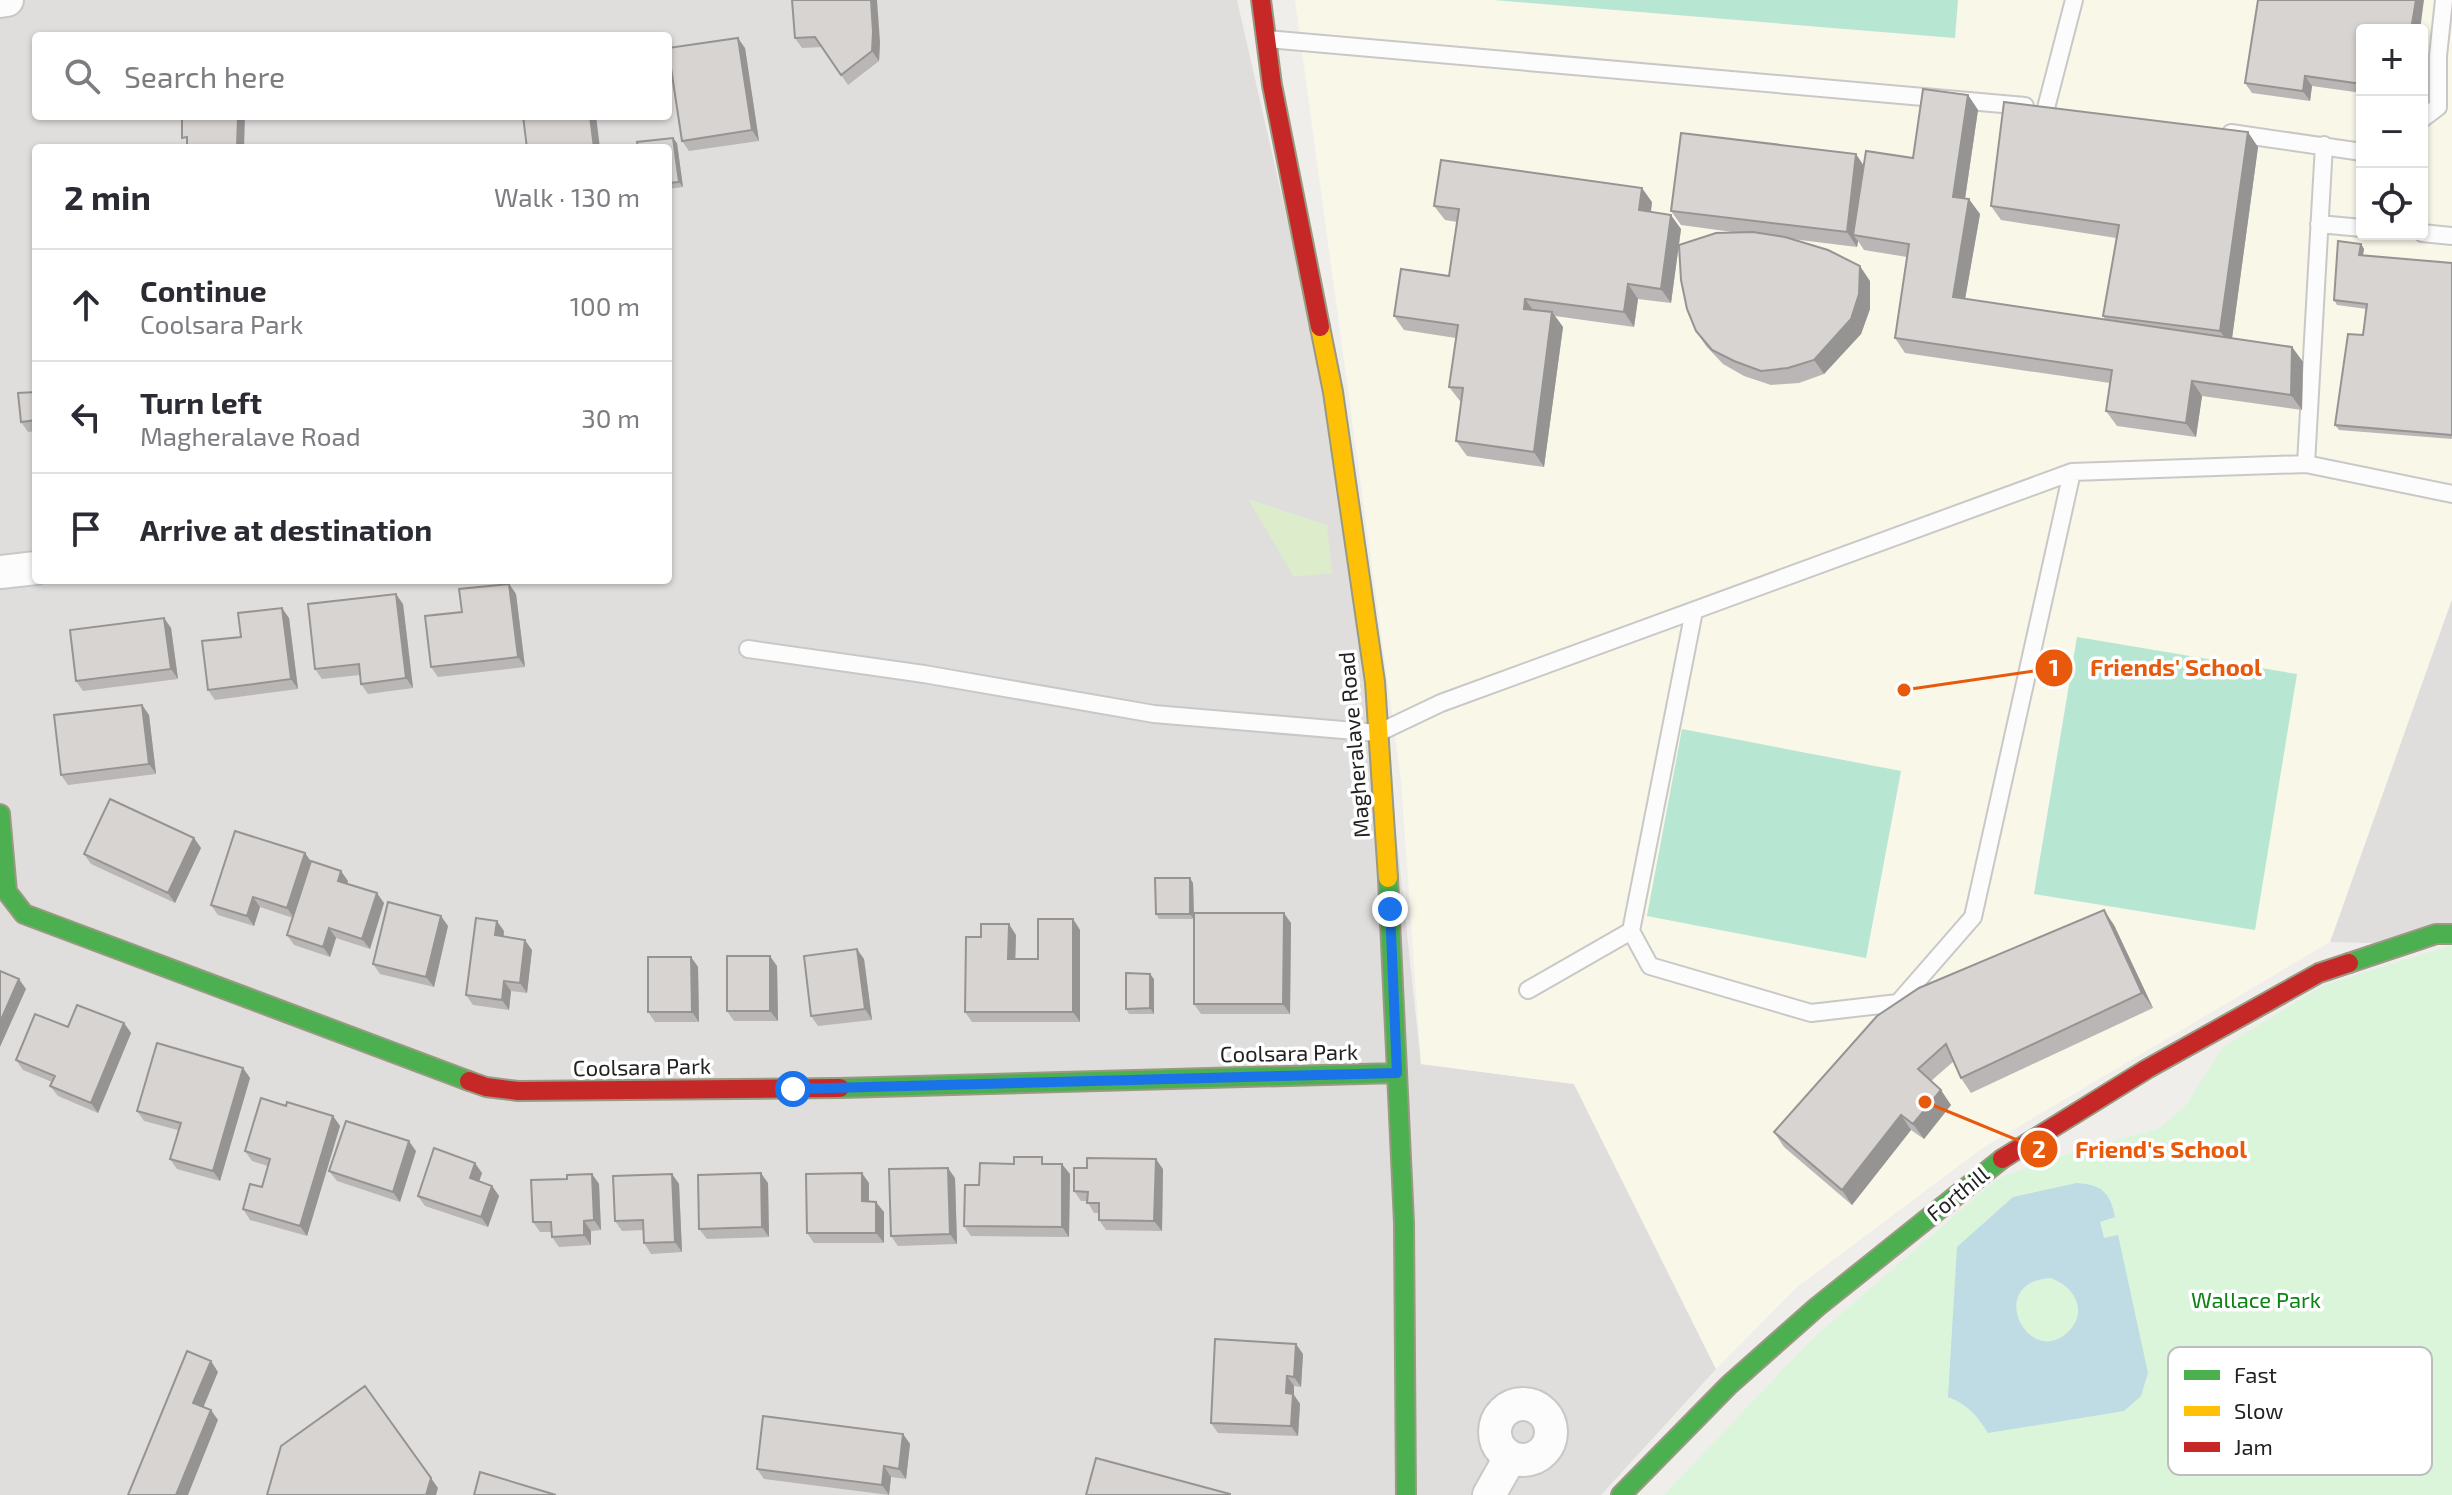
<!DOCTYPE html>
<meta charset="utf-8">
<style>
body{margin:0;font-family:"Exo 2",sans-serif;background:#f2f2f3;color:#2b2b33}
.controls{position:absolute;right:24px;top:24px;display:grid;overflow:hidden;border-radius:8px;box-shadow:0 2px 6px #0004}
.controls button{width:72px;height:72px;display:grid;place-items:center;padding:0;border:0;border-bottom:2px solid #e1e1e2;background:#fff;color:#2b2b33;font:40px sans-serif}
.stop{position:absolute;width:24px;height:24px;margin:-18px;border:6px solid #1a73e8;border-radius:50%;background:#fff}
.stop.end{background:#1a73e8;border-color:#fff;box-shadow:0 2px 8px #0008}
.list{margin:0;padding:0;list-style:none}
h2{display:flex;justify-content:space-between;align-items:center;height:104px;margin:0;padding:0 32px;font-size:34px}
h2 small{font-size:26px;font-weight:400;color:#7c7c81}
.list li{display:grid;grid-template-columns:52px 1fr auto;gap:24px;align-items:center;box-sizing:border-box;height:112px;padding:0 32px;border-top:2px solid #e1e1e2}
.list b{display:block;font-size:30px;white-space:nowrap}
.list p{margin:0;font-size:26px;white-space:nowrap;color:#7c7c81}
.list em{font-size:26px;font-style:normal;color:#7c7c81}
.icon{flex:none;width:44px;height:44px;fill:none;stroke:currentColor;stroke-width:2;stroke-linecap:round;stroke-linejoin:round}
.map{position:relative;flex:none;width:2452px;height:1495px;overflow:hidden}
.search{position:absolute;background:#fff;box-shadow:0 2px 6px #0004;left:32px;top:32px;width:640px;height:88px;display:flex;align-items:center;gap:20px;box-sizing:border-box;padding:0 28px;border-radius:8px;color:#7c7c81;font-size:30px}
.panel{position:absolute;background:#fff;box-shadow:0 2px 6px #0004;left:32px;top:144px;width:640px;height:440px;border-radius:8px}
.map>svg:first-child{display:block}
</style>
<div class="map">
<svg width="2452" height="1495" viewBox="0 0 2452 1495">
<rect width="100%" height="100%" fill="#f0eeeb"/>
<path fill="#dfdedc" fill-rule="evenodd" d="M0,0h1237l102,446 53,348 29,270 153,20 142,285 -115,126h-1601zM36,36h632v80h-632zM36,148h632v432h-632z
M2452,599v346l-122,-3z"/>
<path fill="#f8f7e8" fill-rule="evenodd" d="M1295,0h1157v599l-122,343 -349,207 -184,138 -81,82 -142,-285 -153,-20 -20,-283zM2362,30h60v204h-60z"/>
<path fill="#ddeccb" d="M1248,499l79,26 5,48 -38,4z"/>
<path fill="#daf5da" d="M2452,945v550h-788l147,-155 186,-161 44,-17 119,-34 26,-23 37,-58 99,-61z"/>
<path fill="#b7e6d2" d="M1494,0h464l-3,38z
M2077,637l220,37 -42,256 -221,-36z
M1682,729l219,42 -35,187 -219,-42z"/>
<path fill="#bfdbe3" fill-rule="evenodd" d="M2077,1183c25,2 33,9 38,34l-15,5 4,16 14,-3 30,138 -7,23 -17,15 -136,22c-11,-18 -20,-28 -40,-36l9,-150 56,-50zM2050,1278c23,7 39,32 19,53 -39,40 -86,-48 -19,-53z"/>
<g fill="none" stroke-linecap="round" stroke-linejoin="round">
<defs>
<path id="lane" d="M1268,39l757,67
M2046,108l28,-108
M2422,119l16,-12v-51l6,-56
M2231,133l131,19
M2319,224l43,4
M2422,233l30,3
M2306,464l146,30
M748,649l176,25 230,40 224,19 63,-30 631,-231 234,-8 18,-319
M1631,931l19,35 161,47 87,-10 75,-86 99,-445
M1528,990l103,-59 63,-320"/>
<path id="street" d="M0,1l7,-1
M0,572l36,-4
M1495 1432a28 28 0 1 1 56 0a28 28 0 1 1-56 0Z
M1489,1495l21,-37"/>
<path id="fast" d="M0,814l7,78 17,22 445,167
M1388,878l16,345 2,272
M2349,963l87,-29h16
M840,1088l557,-15
M1621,1495l108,-110 88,-78 185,-148"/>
<path id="slow" d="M1320,327l13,65 42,290 13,196"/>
<path id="jam" d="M1261,0l11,85 48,242
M469,1081l17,6 32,4 322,-3
M2002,1159l145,-90 172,-96 30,-10"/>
</defs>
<use href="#lane" stroke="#c9c8c7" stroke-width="20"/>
<use href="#street" stroke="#c9c8c7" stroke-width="36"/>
<use href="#fast" stroke="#999a82" stroke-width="22"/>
<use href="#slow" stroke="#999a82" stroke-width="22"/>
<use href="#jam" stroke="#999a82" stroke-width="22"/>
<use href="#lane" stroke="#fdfcfc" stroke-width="16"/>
<use href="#street" stroke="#fdfcfc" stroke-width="32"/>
<use href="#fast" stroke="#4caf50" stroke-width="18"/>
<use href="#slow" stroke="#ffc107" stroke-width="18"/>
<use href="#jam" stroke="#c62828" stroke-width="18"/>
</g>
<path fill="#b9b6b5" d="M792,0l88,42 -1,19 -31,24 -26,-38 -20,1 -7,-10z
M2362,30v63l-50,-7 -2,15 -58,-8 -7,-10z
M745,48l14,93 -70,10 -7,-10z
M1968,95l10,15 -13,89 15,15 -15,85 140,20 -2,-3 13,-78 -115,-18 -10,-14 267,-59 -26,191 60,9 11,15 -1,48 -100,-14 -6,41 -79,-11 -11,-15 4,-28 -205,-30 -10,-15 12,-81 -43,-7 -6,-9 -1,6 -65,-8 78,42v28l-9,25 -37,40 -25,9 -28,2 -27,-9 -21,-12 -17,-18 -10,-15 44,-98 -59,-8 -10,-14 193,-46 49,-7z
M677,143l6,44 -15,2v-41z
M1652,202l-1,10 30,17 -10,74 -33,-4 -4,28 -79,-11 8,11 -19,140 -77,-11 -11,-15 6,-40h-2l-11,-14 7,-49 -52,-8 -10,-14 55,-40 8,-54 -12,-2 -11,-14z
M2361,244l3,5 -1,6 89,8v176l-113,-9 -4,-5 28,-90 4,-26 -30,-4 -3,-5z
M36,392v39l-8,1 -7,-10z
M509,584l7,10 9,73 -87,10 -7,-10 31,-55z
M403,604l10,84 -45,6 -7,-10 -1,-9 -38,4 -7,-10z
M164,618l7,10 7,51 -95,12 -7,-10z
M289,618l9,71 -83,11 -7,-10 33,-53z
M142,705l7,10 7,59 -88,11 -7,-10z
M194,838l7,10 -26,55 -84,-39 -7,-10z
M305,853l6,9 37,19 -1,3 37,19 -14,46 -34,-11 -6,19 -36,-12 -7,-10 6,-17 -33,-11 -6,19 -36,-11 -7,-10z
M1193,883l1,30 97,10 -1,91h-89l-7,-10v-85h-35l-3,-5z
M1073,919l7,11v92h-108l-7,-10 16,-75 35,-2 -1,24h23z
M2114,925l39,83 -182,85 -10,-15 -7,-17 -23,20 20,24 -27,34 -13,-9 -59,75 -68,-58 -10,-15z
M448,926l-14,61 -54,-13 -7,-10z
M504,931v6l28,13 -5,43 -16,-2 -2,19 -36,-5 -7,-10z
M691,957l7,10 1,55h-44l-7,-10z
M864,959l8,61 -54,6 -7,-10z
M777,966l1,55h-44l-7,-10z
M1154,979v35h-25l-3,-5z
M124,1023l7,10 -33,80 -40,-17 -8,-10 2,-4 -29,-12 -7,-10 52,-33z
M243,1068l7,10 -30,103 -43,-12 -7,-10 8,-29 -34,-9 -7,-10z
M286,1106l47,10 7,10 -33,110 -57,-16 -7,-11 19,-22 6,-21 -16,-5 -7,-10z
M416,1151l-16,51 -63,-21 -8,-10z
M1014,1164h33l23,10 -1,63 -98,-1 -7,-10 15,-41z
M1087,1168l76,1 -1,62 -56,-1 -7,-10v-7h-5l-7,-12h-6l-7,-10z
M482,1173l-3,8 13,5 7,10 -11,31 -63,-21 -7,-10z
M592,1174l7,10 2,46 -10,1v14l-32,2 -7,-10v-5h-12l-7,-10 34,-43z
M672,1174l7,10 3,68 -31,2 -7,-11 -1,-13 -21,1 -7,-10z
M955,1178l2,66 -59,2 -7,-10z
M768,1183l1,54 -62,2 -8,-10z
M869,1183v19l15,10v31h-70l-7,-10z
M1303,1354l-2,33 -7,-1v9l6,9 -2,32 -80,-3 -7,-10z
M903,1434l7,10 -4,35 -15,-2 -2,18 -125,-16 -7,-10z"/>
<path fill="#969493" d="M871,0h6l3,42 -1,19 -7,-10z
M2416,0h8l-4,30h-9z
M738,38l7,10 14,93 -7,-11z
M2305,76l7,10 -2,15 -7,-10z
M1968,95l10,15 -15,102 -10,-15z
M238,116h7l-1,32h-7z
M590,116h6l4,32h-6z
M2248,132l10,15 -27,199 -11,-15z
M673,138l4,5 6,44 -4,-5z
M1856,154l10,15 -13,66 5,6 -1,6 -10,-15z
M1642,188l10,14 -3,23 -10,-15z
M1969,199l11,15 -17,97 -10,-14z
M1671,215l10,14 -10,74 -10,-14z
M2361,244l3,5 -2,11 -3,-5z
M1860,266l10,15v28l-9,25 -37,40 -10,-14z
M1628,284l10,15 -4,28 -10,-15z
M1525,299l11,15 -12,-5z
M1552,312l11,15 -19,140 -10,-15z
M2292,347l11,15 -1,48 -11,-15z
M2192,381l10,15 -6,41 -10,-14z
M509,584l7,10 9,73 -7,-10z
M396,594l7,10 10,84 -7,-10z
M282,608l7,10 9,71 -7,-10z
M164,618l7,10 7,51 -7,-10z
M142,705l7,10 7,59 -7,-10z
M194,838l7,10 -26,55 -7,-10z
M305,853l7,10 -18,55 -7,-10z
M341,871l7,10 -3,10 -7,-10z
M1190,878l3,5 1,36 -4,-5z
M377,893l7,10 -14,46 -8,-10z
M253,897l7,10 -6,19 -7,-10z
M2104,910l10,15 39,83 -11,-15z
M1284,913l7,10 -1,91 -7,-10z
M441,916l7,10 -14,61 -8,-10z
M1073,919l7,11v92l-7,-10z
M497,921l7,10 -2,15 -7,-11z
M1009,924l7,11 -1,34 -7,-10z
M329,928l7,10 -6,19 -7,-10z
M525,940l7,10 -5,43 -7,-10z
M857,949l7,10 8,61 -7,-11z
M770,956l7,10 1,55 -8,-10z
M691,957l7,10 1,55 -7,-10z
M1150,974l4,5v35l-4,-6z
M19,979l7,10 -26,58v-25z
M504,981l7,10 -2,19 -7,-10z
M124,1023l7,10 -33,80 -7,-10z
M243,1068l7,10 -30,103 -7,-10z
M1941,1090l10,15 -27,34 -11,-15z
M1901,1115l10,15 -59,75 -10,-15z
M333,1116l7,10 -33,110 -7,-10z
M409,1141l7,10 -16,51 -7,-10z
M1156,1159l7,10 -1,62 -8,-10z
M475,1163l7,10 -5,15 -7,-10z
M1062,1164l8,10 -1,63 -7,-10z
M948,1168l7,10 2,66 -7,-10z
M761,1173l7,10 1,54 -7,-10z
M862,1173l7,10v29l-7,-11z
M592,1174l7,10 2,46 -7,-10z
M672,1174l7,10 3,68 -7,-10z
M492,1186l7,10 -11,31 -7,-10z
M876,1202l8,10v31l-8,-10z
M584,1221l7,10v14l-7,-10z
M1296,1344l7,10 -2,33 -7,-10z
M211,1361l7,11 -17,41 -8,-10z
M1287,1376l7,10v9l6,9 -2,32 -7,-10 -5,-33z
M211,1410l7,10 -30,75h-12z
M903,1434l7,10 -4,35 -7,-10z
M884,1466l7,11 -2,18 -7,-10z
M431,1478l7,10 -2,7h-10z"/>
<path fill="#d7d4d2" stroke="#969493" stroke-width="2" d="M792,0h79l2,32 -1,19 -31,24 -26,-38 -20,1z
M2258,0h158l-5,30h-49v54l-57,-8 -2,15 -58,-8z
M738,38l14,92 -70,11 -14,-93z
M1923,89l45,6 -15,102 16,2 -16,98 339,50 -1,48 -99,-14 -6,42 -80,-12 6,-41 -217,-32 14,-94 -56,-9 13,-84 47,7z
M2004,102l244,30 -28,199 -117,-15 16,-91 -128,-19z
M182,116h56l-1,32h-50v-11l-5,1z
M523,116h67l4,32h-67z
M1681,133l175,21 -9,78 -176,-21z
M673,138l6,44 -11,1v-35h-30l-1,-6z
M1441,160l201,28 -3,22 32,5 -10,74 -33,-5 -4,28 -99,-13 -1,10 28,3 -18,140 -78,-11 7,-53 -14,-1 9,-62 -64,-9 7,-47 48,7 10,-67 -25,-3z
M1753,232l32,5 43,13 32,16 -1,28 -8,25 -37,41 -26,8 -27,3 -27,-10 -22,-11 -16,-19 -9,-22 -6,-29 -2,-35 37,-12z
M2338,241l23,3 -2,11 93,8v172l-117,-10 13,-91 15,1 4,-31 -33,-4z
M36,392v28l-15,2 -3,-29z
M509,584l9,73 -87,10 -6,-51 37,-4 -3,-23z
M396,594l10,84 -45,6 -2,-20 -44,5 -7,-65z
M282,608l9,71 -83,11 -6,-49 39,-4 -3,-24z
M164,618l7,51 -95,12 -6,-51z
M142,705l7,59 -88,11 -7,-60z
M110,799l84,39 -26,55 -84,-39z
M235,831l70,22 -18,55 -34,-11 -6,19 -36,-11z
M311,861l30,10 -3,10 39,12 -15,46 -33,-11 -6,19 -36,-12z
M1155,878h35v36h-34z
M388,902l53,14 -15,61 -53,-13z
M2104,910l38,83 -181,85 -15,-34 -28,25 23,21 -28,34 -12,-9 -59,75 -68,-58 103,-116 42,-28z
M1194,913h90l-1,91h-89z
M476,918l21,3 -2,14 30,5 -5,43 -16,-2 -2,19 -36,-5z
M1038,919h35v93h-108l1,-75h15v-13h28l-1,35h30z
M857,949l8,60 -54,7 -7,-60z
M727,956h43v55h-43z
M648,957h43l1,55h-44z
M0,971l19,8 -19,43z
M1126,973l24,1v34l-24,1z
M77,1005l47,18 -33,80 -41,-17 5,-10 -39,-16 19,-46 33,13z
M157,1043l86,25 -30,103 -43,-12 11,-36 -44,-12z
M261,1098l25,8 1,-4 46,14 -33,110 -57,-17 7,-25 12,3 8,-28 -25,-8z
M346,1121l63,20 -16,51 -64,-21z
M434,1148l41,15 -5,15 22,8 -11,31 -63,-21z
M1014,1157h28v7h20v63l-98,-1 1,-41h14l1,-22 34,1z
M1087,1158l69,1 -2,62 -55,-1v-17h-12l1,-11 -14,-1v-23h13z
M948,1168l2,66 -59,2 -2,-67z
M761,1173l1,54 -63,2 -1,-54z
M862,1173v28l14,1v31h-69l-1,-59z
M592,1174l2,46 -10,1v14l-32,2 -1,-15h-18l-2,-42 36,-1v-4z
M672,1174l3,68 -31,1 -1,-23 -28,1 -2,-45z
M1215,1339l81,5 -2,33 -7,-1 -1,17 7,1 -2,32 -80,-3z
M187,1351l24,10 -18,42 18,7 -35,85h-48z
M365,1386l66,92 -5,17h-159l14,-49z
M763,1416l140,18 -4,35 -15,-3 -2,19 -125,-16z
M1096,1458l134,36v1h-144z
M480,1472l76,23h-82z"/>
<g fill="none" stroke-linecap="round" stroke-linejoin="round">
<path stroke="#1a73e8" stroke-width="10" d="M793,1089l604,-16 -7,-164"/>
</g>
<g text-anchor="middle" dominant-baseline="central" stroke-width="7" stroke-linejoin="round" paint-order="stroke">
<g font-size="22" fill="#222" stroke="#fff">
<text transform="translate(1353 745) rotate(-95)">Magheralave Road</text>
<text transform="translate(1289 1052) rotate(-1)">Coolsara Park</text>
<text transform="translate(642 1066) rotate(-1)">Coolsara Park</text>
<text transform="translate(1957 1193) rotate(-39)">Forthill</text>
</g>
<g font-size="22" fill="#0c8416" stroke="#fff">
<text x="2256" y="1299">Wallace Park</text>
</g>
</g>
<rect x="2168" y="1347" width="264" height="128" rx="12" fill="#fff" stroke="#bdbdbd" stroke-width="2"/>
<rect x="2184" y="1370" width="36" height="10" fill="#4caf50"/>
<rect x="2184" y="1406" width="36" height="10" fill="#ffc107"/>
<rect x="2184" y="1442" width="36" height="10" fill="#c62828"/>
<g font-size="22" fill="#222">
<text x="2234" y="1383">Fast</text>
<text x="2234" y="1419">Slow</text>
<text x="2234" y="1455">Jam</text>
</g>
<path fill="none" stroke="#e8590c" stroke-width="3" d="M1904 690L2054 668M1925 1102L2039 1149"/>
<g fill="#e8590c" stroke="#fff" stroke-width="3">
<circle cx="1904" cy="690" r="8"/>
<circle cx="1925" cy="1102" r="8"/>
<circle cx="2054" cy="668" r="20"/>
<circle cx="2039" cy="1149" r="20"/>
</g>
<g font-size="24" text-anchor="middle" font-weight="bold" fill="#fff">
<text x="2054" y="676">1</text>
<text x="2039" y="1158">2</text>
</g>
<g font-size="24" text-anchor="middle" font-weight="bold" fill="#e8590c" stroke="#fff" stroke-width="7" stroke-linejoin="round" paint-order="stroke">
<text x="2176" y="676">Friends' School</text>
<text x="2161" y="1158">Friend's School</text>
</g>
</svg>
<div class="controls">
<button>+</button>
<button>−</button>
<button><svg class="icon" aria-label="locate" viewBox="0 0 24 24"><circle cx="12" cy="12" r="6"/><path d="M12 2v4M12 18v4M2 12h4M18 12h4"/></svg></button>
</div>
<div class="stop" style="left:793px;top:1089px"></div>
<div class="stop end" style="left:1390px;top:909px"></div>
<div class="search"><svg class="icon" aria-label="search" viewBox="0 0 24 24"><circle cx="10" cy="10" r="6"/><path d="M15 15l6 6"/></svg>Search here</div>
<section class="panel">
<h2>2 min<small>Walk · 130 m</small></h2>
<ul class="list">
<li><svg class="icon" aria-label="ahead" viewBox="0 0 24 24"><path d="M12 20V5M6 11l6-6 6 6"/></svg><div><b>Continue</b><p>Coolsara Park</p></div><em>100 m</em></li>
<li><svg class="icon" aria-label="left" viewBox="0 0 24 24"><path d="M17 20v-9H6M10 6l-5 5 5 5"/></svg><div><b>Turn left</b><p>Magheralave Road</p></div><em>30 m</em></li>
<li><svg class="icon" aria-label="arrive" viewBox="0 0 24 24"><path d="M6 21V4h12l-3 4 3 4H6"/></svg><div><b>Arrive at destination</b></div></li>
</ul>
</section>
</div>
